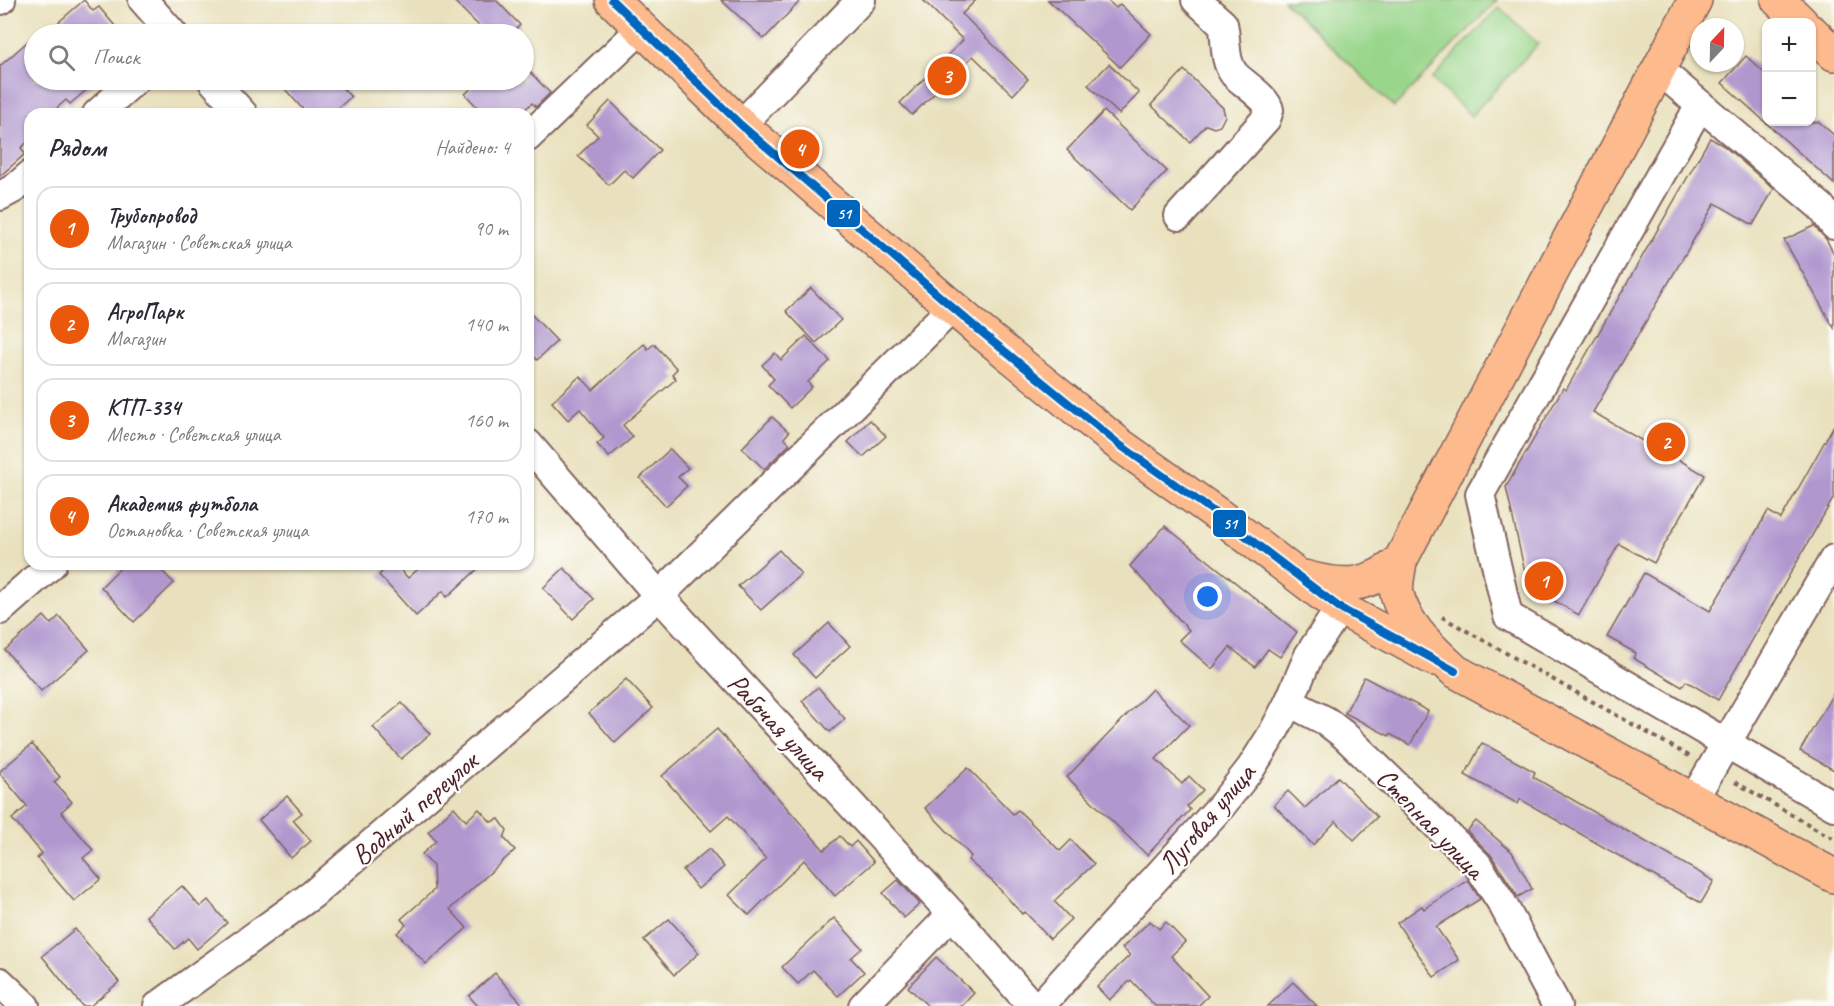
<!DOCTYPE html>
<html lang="ru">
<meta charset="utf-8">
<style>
:root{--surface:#fff;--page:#f2f2f3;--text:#2b2b33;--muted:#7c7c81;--line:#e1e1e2;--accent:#ea580c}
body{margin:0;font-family:Caveat,sans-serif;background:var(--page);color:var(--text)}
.controls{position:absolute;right:18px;top:18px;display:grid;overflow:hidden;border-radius:12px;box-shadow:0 2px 4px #0004}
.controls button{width:54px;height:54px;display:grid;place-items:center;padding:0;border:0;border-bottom:2px solid var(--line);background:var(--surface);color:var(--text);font:30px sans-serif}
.compass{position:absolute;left:1690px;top:18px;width:54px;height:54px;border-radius:50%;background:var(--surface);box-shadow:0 2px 4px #0004;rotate:22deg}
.you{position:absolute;left:1208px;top:597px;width:21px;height:21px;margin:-15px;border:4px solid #fff;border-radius:50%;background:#1a73e8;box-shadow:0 0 0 9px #1a73e833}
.badge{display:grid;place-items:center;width:39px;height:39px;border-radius:50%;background:var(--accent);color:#fff;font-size:20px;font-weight:700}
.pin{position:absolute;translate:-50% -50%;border:3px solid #fff;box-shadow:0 2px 6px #0006}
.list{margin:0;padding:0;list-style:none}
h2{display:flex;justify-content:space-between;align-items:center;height:78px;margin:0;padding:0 24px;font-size:26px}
h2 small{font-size:20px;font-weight:400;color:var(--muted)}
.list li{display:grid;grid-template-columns:39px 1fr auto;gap:18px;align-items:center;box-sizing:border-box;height:84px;margin:0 12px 12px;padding:0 12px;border:2px solid var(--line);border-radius:18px}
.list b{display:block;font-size:22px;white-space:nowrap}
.list p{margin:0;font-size:20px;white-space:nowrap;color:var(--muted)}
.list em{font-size:20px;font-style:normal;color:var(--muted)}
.icon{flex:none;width:33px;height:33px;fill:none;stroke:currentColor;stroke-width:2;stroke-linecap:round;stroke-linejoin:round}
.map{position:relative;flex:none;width:1834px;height:1006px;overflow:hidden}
.search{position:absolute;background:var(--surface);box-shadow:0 2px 4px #0004;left:24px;top:24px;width:510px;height:66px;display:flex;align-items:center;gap:15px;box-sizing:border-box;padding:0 21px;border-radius:33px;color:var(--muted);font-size:22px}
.panel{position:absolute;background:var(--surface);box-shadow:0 2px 4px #0004;left:24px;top:108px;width:510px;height:462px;border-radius:18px}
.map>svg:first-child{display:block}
</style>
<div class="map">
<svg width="1834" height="1006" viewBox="0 0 1834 1006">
<rect width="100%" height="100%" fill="#fdfcf7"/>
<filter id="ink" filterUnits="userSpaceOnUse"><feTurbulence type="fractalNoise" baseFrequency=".0167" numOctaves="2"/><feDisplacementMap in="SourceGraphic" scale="12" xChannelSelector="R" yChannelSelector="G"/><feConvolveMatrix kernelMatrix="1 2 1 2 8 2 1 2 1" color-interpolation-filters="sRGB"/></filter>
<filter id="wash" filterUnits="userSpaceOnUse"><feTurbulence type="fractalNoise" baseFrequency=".008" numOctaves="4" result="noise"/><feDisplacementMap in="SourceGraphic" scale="24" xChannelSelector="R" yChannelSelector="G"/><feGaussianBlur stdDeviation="1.35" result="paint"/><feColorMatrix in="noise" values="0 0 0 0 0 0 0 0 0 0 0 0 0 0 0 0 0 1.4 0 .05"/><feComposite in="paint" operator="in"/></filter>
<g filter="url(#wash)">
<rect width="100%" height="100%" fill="#e9e1bd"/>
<g fill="#99d68b" stroke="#727a5b" stroke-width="1.5">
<polygon points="1283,0 1497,0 1394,107"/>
<polygon points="1499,7 1538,44 1471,116 1432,79"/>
</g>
<g id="blocks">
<g fill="#b098cf">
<polygon points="84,0 93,11 99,7 115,26 105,34 45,34"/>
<polygon points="453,0 496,0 520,25 510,34 487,34"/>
<polygon points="721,0 801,0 764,39"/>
<polygon points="923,0 976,0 962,14 1028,79 1013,95 973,56 912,115 900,103 963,40"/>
<polygon points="1048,0 1107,0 1116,8 1120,4 1151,34 1120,67"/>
<polygon points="34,36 34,80 98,80 70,104 66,100 50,114 30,114 30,140 21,148 25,154 0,176 0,66"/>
<polygon points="1746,56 1767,75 1767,122 1819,122 1834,135 1834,184 1722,83"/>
<polygon points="1109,64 1139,93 1119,114 1088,85"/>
<polygon points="524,66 550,93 536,107 532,103 520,114 484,114 465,94 481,80 524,80"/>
<polygon points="1184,70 1223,108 1225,116 1220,126 1214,128 1206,125 1190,142 1151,105"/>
<polygon points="277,80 335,80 351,97 331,114 307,114"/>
<polygon points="610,101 660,150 633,178 624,170 609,185 578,156 598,136 587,125"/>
<polygon points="1104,111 1167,171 1130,210 1067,150"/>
<polygon points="1710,138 1724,146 1774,189 1753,225 1715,203 1593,412 1656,449 1657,447 1705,475 1654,563 1619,544 1579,615 1528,586 1506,487 1563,388 1566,390"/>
<polygon points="1814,226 1826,239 1834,254 1834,328 1784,240"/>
<polygon points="811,288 841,320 816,343 786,311"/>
<polygon points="528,311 557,341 537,360 528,351"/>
<polygon points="806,336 830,361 808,382 812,387 790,408 768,385 774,379 762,365 775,353 781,360"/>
<polygon points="644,344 648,349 654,344 677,369 672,374 676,379 623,425 633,437 609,457 597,444 604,438 580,409 568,420 552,402 580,376 593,390"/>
<polygon points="772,417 789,432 784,438 790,444 764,469 742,448"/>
<polygon points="870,420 886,436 863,457 848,442"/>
<polygon points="1834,425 1834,497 1718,700 1686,681 1682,687 1633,658 1636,653 1607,637 1644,573 1710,611 1768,511 1781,519"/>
<polygon points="670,449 688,468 678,477 687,486 666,506 640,478"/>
<polygon points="1165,526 1297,632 1280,657 1268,649 1255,667 1230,647 1212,669 1179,640 1189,630 1130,566"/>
<polygon points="779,550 801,574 761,610 738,586"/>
<polygon points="124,564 155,564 174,583 134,622 101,587"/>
<polygon points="390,564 395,564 408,578 424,564 483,564 447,597 443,591 416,616 379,575"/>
<polygon points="564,568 594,599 573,619 543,588"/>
<polygon points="44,616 51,624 59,616 89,650 41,691 5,650"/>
<polygon points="829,623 850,646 815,678 794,655"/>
<polygon points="1364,677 1428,711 1410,745 1390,734 1389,736 1345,713"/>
<polygon points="626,679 653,708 615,743 589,713"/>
<polygon points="818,687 845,719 830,732 802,701"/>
<polygon points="1152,689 1189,725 1156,759 1182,784 1189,776 1203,790 1187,806 1190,810 1147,855 1067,777"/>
<polygon points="1834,692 1834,770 1800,751"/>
<polygon points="402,703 430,734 401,759 373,727"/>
<polygon points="717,729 824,850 840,836 850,847 856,841 874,862 835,896 804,860 749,915 729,895 766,859 728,816 711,831 662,776"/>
<polygon points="1482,743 1535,772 1533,777 1714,881 1701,903 1520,799 1518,804 1465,775"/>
<polygon points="32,744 60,777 54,782 72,802 61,812 93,850 83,858 101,879 74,901 37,858 42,853 12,819 27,806 0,774 0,771"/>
<polygon points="968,768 1013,814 1018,810 1060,851 1071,840 1094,864 1054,901 1071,919 1050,939 1025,912 1022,914 994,883 968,860 971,856 925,808"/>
<polygon points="1338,777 1377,817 1354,840 1336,821 1313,845 1274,805 1288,791 1305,808"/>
<polygon points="287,796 302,813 293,820 311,841 291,858 259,820"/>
<polygon points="454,807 466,821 479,809 491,822 499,819 507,830 504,838 515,850 450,909 467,928 426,964 397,933 406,925 401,919 434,890 433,866 422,854 436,841 428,832"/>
<polygon points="1476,821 1512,852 1532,889 1518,897 1491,855 1467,831"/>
<polygon points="709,849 724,867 698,889 683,870"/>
<polygon points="898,880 920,904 904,918 883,893"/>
<polygon points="1468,880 1480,899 1436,927 1459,960 1434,977 1397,923 1422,906 1424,909"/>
<polygon points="182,886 200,907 208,900 227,923 197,949 188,938 175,949 146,916"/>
<polygon points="834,918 862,948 851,958 864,972 838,996 813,970 798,984 782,967"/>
<polygon points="669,919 699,953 674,975 644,940"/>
<polygon points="1150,921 1159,929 1166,922 1185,942 1171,956 1208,996 1198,1006 1155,1006 1131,980 1109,1000 1097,987 1130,955 1122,948"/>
<polygon points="75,929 119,982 90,1006 82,1006 42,956"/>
<polygon points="936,957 974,993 962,1006 928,1006 908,987"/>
<polygon points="495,973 524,1006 478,1006 469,996"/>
<polygon points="1293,982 1317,1006 1268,1006"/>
</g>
</g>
</g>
<g filter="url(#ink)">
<use href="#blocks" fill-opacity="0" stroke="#82635e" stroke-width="1.5"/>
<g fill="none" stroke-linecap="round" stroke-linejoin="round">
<g stroke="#82635e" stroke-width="32">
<g id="minor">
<polyline points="0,0 1,0"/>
<polyline points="143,0 173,34"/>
<polyline points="1658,69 1821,207 1834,225"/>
<polyline points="212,80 243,114"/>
<polyline points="1700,105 1480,494 1508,616 1834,806"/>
<polyline points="97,114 135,80"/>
<polyline points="741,125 861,0"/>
<polyline points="528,137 642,28"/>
<polyline points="0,196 15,188 30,175"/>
<path d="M1179 216 1266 119C1266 119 1269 110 1269 110 1268 99 1243 83 1235 75 1223 61 1227 40 1223 24L1196 0"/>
<polyline points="528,444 659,596 952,914 1032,1006"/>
<polyline points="0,610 52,564"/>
<polyline points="1289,702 1326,721 1344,735 1477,864 1502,903 1557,1006"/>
<polyline points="1693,800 1834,559"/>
<polyline points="0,982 25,1006"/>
<polyline points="158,1006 313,894 659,596 953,307"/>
<polyline points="863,1006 952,914"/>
<polyline points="1040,1006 1222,805 1251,768 1273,733 1289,702 1309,655 1340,608"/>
</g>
</g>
<g stroke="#82635e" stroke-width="36">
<g id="major">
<polyline points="612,0 741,125 980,331 1120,445 1221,517 1340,608 1434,659"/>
<path d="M1695 0 1400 561C1399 571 1395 585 1397 594 1404 625 1433 650 1455 671L1834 876"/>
<polyline points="1778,0 1801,22"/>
<polyline points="1812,32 1834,54"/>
<path d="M1304 577C1343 588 1368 588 1400 561"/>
</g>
</g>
<g stroke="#82635e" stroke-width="4" stroke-dasharray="4.5 4.5" stroke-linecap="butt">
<polyline points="1442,617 1689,756"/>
<polyline points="1735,782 1834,839"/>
</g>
<use href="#minor" stroke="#fff" stroke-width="28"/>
<use href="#major" stroke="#fcba8d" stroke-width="33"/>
<g stroke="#fdfcf7" stroke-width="12">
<polyline id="bus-1" points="612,0 741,125 980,331 1120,445 1221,517 1340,608 1455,671"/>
</g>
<use href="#bus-1" stroke="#0065bd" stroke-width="8"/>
</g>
</g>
<g text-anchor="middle" stroke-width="4.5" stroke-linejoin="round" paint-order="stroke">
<g font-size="28" fill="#4a1f2b" stroke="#fdfcf7">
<text transform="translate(779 726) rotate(47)" y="10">Рабочая улица</text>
<text transform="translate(414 808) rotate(-41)" y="10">Водный переулок</text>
<text transform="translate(1206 818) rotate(-50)" y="10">Луговая улица</text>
<text transform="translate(1431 823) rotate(46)" y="10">Степная улица</text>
</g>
</g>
<g stroke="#fdfcf7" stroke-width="2">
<rect x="826" y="199" width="35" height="29" rx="6" fill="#0065bd"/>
<rect x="1212" y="509" width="35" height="29" rx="6" fill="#0065bd"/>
</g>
<g font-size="16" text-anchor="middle" font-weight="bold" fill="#fff">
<text x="844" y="219">51</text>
<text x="1230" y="529">51</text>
</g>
</svg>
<div class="controls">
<button>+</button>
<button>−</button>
</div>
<svg class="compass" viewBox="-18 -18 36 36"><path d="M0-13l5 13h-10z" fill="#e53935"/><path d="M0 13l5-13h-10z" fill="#7c7c81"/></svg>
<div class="you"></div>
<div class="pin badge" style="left:1544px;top:581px">1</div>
<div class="pin badge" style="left:1666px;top:442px">2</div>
<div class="pin badge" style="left:947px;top:76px">3</div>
<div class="pin badge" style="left:800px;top:149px">4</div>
<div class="search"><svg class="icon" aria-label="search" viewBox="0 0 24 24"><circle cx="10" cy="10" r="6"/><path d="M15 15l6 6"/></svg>Поиск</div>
<section class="panel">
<h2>Рядом<small>Найдено: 4</small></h2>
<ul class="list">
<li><span class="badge">1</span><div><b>Трубопровод</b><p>Магазин · Советская улица</p></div><em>90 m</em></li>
<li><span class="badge">2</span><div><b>АгроПарк</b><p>Магазин</p></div><em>140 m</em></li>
<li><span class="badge">3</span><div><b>КТП-334</b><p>Место · Советская улица</p></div><em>160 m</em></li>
<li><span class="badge">4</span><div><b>Академия футбола</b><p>Остановка · Советская улица</p></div><em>170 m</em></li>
</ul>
</section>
</div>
